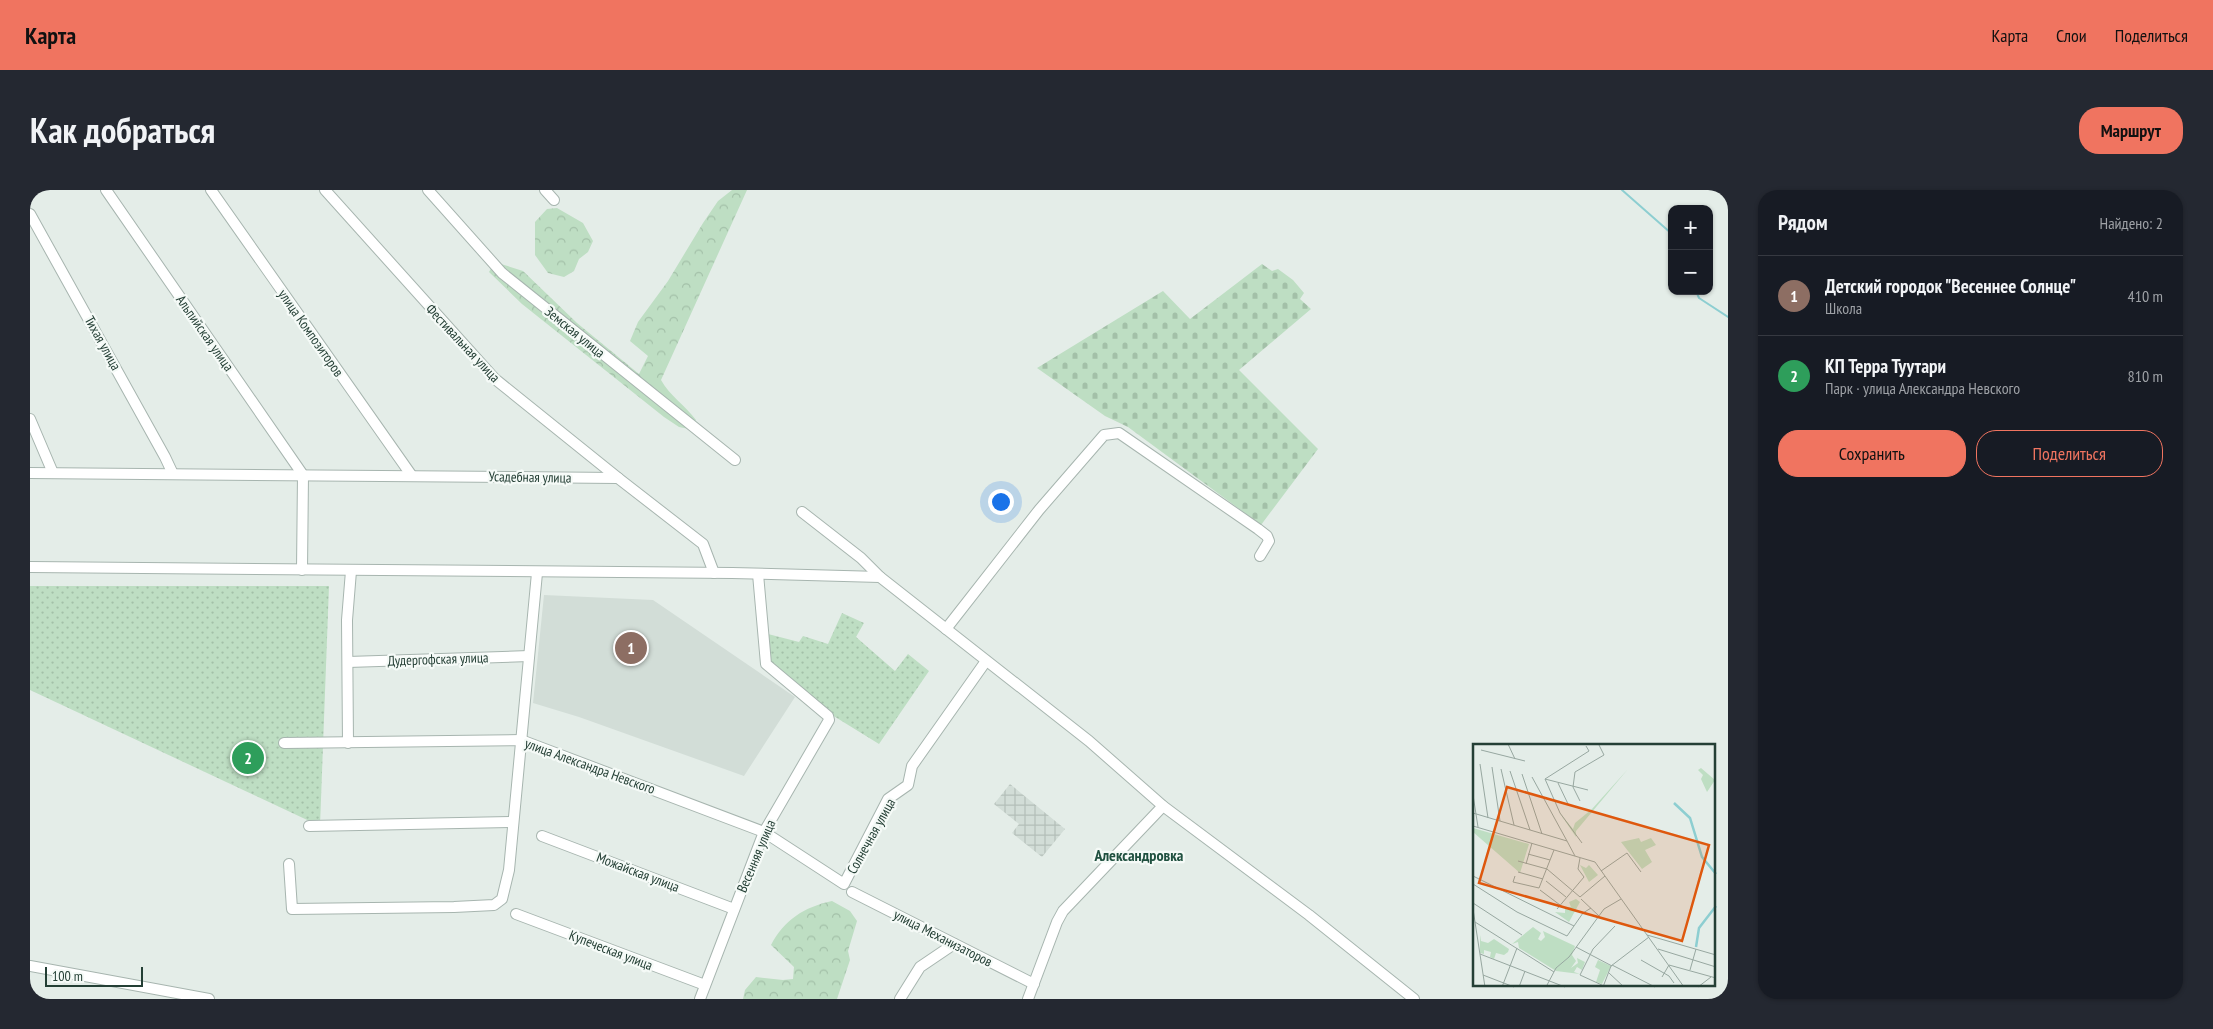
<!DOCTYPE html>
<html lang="ru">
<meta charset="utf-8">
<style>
:root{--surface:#171b24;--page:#242831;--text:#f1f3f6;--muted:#9ea1a6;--line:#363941;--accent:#f07460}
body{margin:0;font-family:"PT Sans Narrow",sans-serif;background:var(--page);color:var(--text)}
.controls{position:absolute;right:15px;top:15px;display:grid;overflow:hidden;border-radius:10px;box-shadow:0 1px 4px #0004}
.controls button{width:45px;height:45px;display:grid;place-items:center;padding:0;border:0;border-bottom:1px solid var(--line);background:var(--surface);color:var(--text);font:25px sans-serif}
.scale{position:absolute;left:15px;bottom:12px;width:98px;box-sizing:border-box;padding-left:5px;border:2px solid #243f35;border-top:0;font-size:14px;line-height:18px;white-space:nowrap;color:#243f35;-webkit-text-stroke:4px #f5faf7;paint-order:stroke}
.you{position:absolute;left:970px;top:311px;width:18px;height:18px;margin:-12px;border:4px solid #fff;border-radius:50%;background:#1a73e8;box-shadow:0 0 0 8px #1a73e833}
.badge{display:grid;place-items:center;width:32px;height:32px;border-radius:50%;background:var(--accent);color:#fff;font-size:16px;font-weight:700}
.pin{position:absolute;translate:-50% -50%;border:2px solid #fff;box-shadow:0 1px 5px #0006}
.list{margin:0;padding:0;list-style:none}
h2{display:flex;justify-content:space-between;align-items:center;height:65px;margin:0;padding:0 20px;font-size:21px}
h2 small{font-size:16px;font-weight:400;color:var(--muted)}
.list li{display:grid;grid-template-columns:32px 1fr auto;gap:15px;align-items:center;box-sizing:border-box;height:80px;padding:0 20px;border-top:1px solid var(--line)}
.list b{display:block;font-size:19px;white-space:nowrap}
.list p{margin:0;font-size:16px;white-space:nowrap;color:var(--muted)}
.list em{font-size:16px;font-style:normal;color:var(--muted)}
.actions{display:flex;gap:10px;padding:15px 20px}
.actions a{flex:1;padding:11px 0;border:1px solid var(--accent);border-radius:20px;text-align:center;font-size:18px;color:var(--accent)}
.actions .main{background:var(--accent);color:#111}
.map{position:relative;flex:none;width:1698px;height:809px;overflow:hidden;border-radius:20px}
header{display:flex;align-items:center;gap:30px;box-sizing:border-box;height:70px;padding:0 25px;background:var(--accent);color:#111}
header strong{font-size:24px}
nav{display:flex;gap:28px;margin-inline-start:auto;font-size:18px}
.intro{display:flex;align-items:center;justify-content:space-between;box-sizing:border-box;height:120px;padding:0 30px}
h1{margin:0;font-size:35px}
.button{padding:12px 22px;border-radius:20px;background:var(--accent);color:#111;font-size:18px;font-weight:700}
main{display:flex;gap:30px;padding:0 30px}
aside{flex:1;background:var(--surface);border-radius:20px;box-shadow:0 1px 4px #0004}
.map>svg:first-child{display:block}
</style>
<header>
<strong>Карта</strong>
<nav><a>Карта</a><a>Слои</a><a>Поделиться</a></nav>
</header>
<div class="intro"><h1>Как добраться</h1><a class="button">Маршрут</a></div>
<main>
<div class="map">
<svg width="1698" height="809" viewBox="0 0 1698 809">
<defs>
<pattern id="industrial-grid" width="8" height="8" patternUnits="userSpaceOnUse" patternTransform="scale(1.25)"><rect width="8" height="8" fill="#d2ddd7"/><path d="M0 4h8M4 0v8" fill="none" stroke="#b4bfb9"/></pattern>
<pattern id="forest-crowns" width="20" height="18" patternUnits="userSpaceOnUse" patternTransform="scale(1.25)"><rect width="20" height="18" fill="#bedec3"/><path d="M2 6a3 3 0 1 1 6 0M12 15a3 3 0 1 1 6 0" fill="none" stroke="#a3c0a8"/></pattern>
<pattern id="cemetery-stones" width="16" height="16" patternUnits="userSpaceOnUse" patternTransform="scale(1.25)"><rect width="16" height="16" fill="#bedec3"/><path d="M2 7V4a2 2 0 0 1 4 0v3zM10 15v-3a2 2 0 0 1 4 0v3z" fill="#a3c0a8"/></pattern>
<pattern id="garden-dots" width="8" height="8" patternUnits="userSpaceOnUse" patternTransform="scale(1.25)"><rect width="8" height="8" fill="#bedec3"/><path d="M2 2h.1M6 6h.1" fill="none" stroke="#a3c0a8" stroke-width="1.8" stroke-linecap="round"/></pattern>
</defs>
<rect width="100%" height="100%" fill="#e4ede8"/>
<polygon fill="#d2ddd7" points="514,405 623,410 765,507 714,586 549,527 503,513"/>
<polygon fill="url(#industrial-grid)" points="980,594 1035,639 1012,667 982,643 989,634 964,614"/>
<g fill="url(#forest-crowns)">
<path d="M702 0H717L631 190C640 206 655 215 666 230L659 239 649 237 634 227 492 114 459 82 463 75 471 74 493 81 547 133 609 184 618 166 600 151 608 132 638 91 673 33 688 11Z"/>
<polygon points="527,18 553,33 563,51 558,62 549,69 544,81 534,87 518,83 505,65 505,32 517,19"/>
<path d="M802 711 820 721 827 731 818 761 820 770 807 809H713L715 800 726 787 753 790 763 789 764 777 741 755C754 730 774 717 802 711Z"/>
</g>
<polygon fill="url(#cemetery-stones)" points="1232,74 1242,81 1248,79 1263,90 1274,103 1270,109 1281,119 1209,180 1288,259 1231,335 1098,237 1075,226 1007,178 1133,101 1160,129"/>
<g fill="url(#garden-dots)">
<polygon points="0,396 299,396 290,636 0,500"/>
<polygon points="812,423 834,433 826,447 865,481 878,464 899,481 849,554 802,525 741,475 738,444 769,452 773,446 798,454"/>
</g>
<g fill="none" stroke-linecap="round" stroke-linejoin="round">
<g stroke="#8dced1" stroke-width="2">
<polyline points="1592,0 1642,44"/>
<polyline points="1666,101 1669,108 1698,127"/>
</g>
<g stroke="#a7b5af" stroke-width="12">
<g id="minor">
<polyline points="76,0 273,285"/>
<polyline points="181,0 382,286"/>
<polyline points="295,0 465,189 588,288"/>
<polyline points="398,0 472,83 705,270"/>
<polyline points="515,0 524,10"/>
<polyline points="0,24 135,267 143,284"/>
<polyline points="0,229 23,283"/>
<polyline points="0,283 588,288 673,354 684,383"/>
<polyline points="772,322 831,368 850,387"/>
<polyline points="0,377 702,383 850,387 1059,551 1133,616 1279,725 1384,809"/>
<polyline points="272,380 273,285"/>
<polyline points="916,439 1009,320 1074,245 1089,243 1228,339 1237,346 1239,351 1230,366"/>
<polyline points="318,472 499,466"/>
<polyline points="254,553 491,550 734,642 814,694 858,609 878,595 882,576 956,471"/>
<polyline points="318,553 317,430 321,381"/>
<polyline points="279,636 483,632"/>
<polyline points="512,646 704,719"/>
<polyline points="259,674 262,719 424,717 464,715 472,709 479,680 507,383"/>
<polyline points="822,702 1004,794"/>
<polyline points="486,724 675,795"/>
<polyline points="0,776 179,809"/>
<polyline points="670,809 734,642 799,530 798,526 736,474 728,384"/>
<polyline points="870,809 890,777 924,754"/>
<polyline points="998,809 1027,732 1033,721 1133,616"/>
</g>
</g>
<use href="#minor" stroke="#fff" stroke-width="10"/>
</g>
<g text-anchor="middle" stroke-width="4.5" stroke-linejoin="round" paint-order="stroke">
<g font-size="14" fill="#243f35" stroke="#f5faf7">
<text transform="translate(545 142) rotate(39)" y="5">Земская улица</text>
<text transform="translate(175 143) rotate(55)" y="5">Альпийская улица</text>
<text transform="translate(281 143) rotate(55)" y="5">улица Композиторов</text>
<text transform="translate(73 153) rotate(61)" y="5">Тихая улица</text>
<text transform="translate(433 153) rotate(47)" y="5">Фестивальная улица</text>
<text transform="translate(500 287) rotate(1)" y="5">Усадебная улица</text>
<text transform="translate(408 469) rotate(-2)" y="5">Дудергофская улица</text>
<text transform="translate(560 576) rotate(20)" y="5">улица Александра Невского</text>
<text transform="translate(841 646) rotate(-61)" y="5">Солнечная улица</text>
<text transform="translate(726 666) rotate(-67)" y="5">Весенняя улица</text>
<text transform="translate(608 682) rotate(21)" y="5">Можайская улица</text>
<text transform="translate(913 748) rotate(27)" y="5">улица Механизаторов</text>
<text transform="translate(581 760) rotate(21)" y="5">Купеческая улица</text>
</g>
<g font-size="16" font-weight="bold" fill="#205140" stroke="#f5faf7">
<text x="1109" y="671">Александровка</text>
</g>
</g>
<g transform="translate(1443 554)">
<rect width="242" height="242" fill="#e4ede8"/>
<path d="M228 24 242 36 234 48 228 35 230 31 225 26ZM155 25 103 87V93L86 68 100 85 102 79 119 65ZM103 155 107 158 96 178 82 168 92 169V163H98L96 158ZM60 183 68 189 65 195 68 197 72 193 70 187 102 202 99 211 103 217 98 224 105 219 104 214 112 218 109 226 104 223 101 228 107 230 83 227 46 204 45 198 39 200ZM7 191 8 197 15 199 21 195 36 205 35 208 31 211 23 209 21 215 17 213 18 208 11 206V210L7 209ZM125 216 138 222 129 240 123 238 127 226 122 223Z" fill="#bedec3"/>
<path d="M166 94 168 98 178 94 183 101 172 106 179 118 169 125 148 98Z" fill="#bedec3"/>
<path d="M0 84 56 100 47 129 0 88ZM107 121 113 124 116 121 125 131 116 138Z" fill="#bedec3"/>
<path fill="none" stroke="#8dced1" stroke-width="2.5" d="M201 59 217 74 229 113 243 130M223 203 226 184 243 162"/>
<path fill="none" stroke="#97a7a0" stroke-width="1" d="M35 0 42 15M8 6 52 17M7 20 15 74M19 23 27 77M28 25 41 81M37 27 57 86M49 30 69 90M59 33 94 97M72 35 87 69 109 99M72 35 116 7 113 2M72 35 115 46M85 39 96 62M0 51 5 83M107 57 100 43 102 28 131 11 126 1M0 69 94 97 102 112M0 82 122 118 211 243M55 110 77 116M45 117 74 125 107 153 132 132M53 120 59 99M128 127 154 109 168 128M45 128 70 135M0 132 101 182M42 132 40 138 66 144 81 106M73 137 93 153M0 140 44 168 94 192 110 169 118 164M67 146 87 161M108 155 126 172M0 159 49 191M0 165 12 243M84 165 111 133 105 125 107 114M2 178 81 228M174 191 243 211M103 203 139 222M185 205 243 223M7 210 92 243M168 216 196 232 201 239M139 221 182 243M217 226 223 205M136 229 151 243M10 231 41 243M189 233 196 221 243 234M131 242 107 231 120 205 142 182M29 243 44 204M46 243 52 227M73 243 83 224 96 213 131 165 148 155M130 243 138 222 176 193M225 243 238 233"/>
<path fill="#de580e" fill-opacity="0.15" stroke="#de580e" stroke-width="2.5" d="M34 43 236 101 209 197 6 139Z"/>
<rect width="242" height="242" fill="none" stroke="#243f35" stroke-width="2.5"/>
</g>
</svg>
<div class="controls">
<button>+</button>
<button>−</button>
</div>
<div class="scale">100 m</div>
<div class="you"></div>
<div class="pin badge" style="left:601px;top:458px;background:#8d6e63">1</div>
<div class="pin badge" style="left:218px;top:568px;background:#2e9e5b">2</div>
</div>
<aside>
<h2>Рядом<small>Найдено: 2</small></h2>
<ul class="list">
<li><span class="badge" style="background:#8d6e63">1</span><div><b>Детский городок &quot;Весеннее Солнце&quot;</b><p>Школа</p></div><em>410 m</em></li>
<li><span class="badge" style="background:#2e9e5b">2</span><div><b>КП Терра Туутари</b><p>Парк · улица Александра Невского</p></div><em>810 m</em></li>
</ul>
<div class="actions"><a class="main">Сохранить</a><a>Поделиться</a></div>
</aside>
</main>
